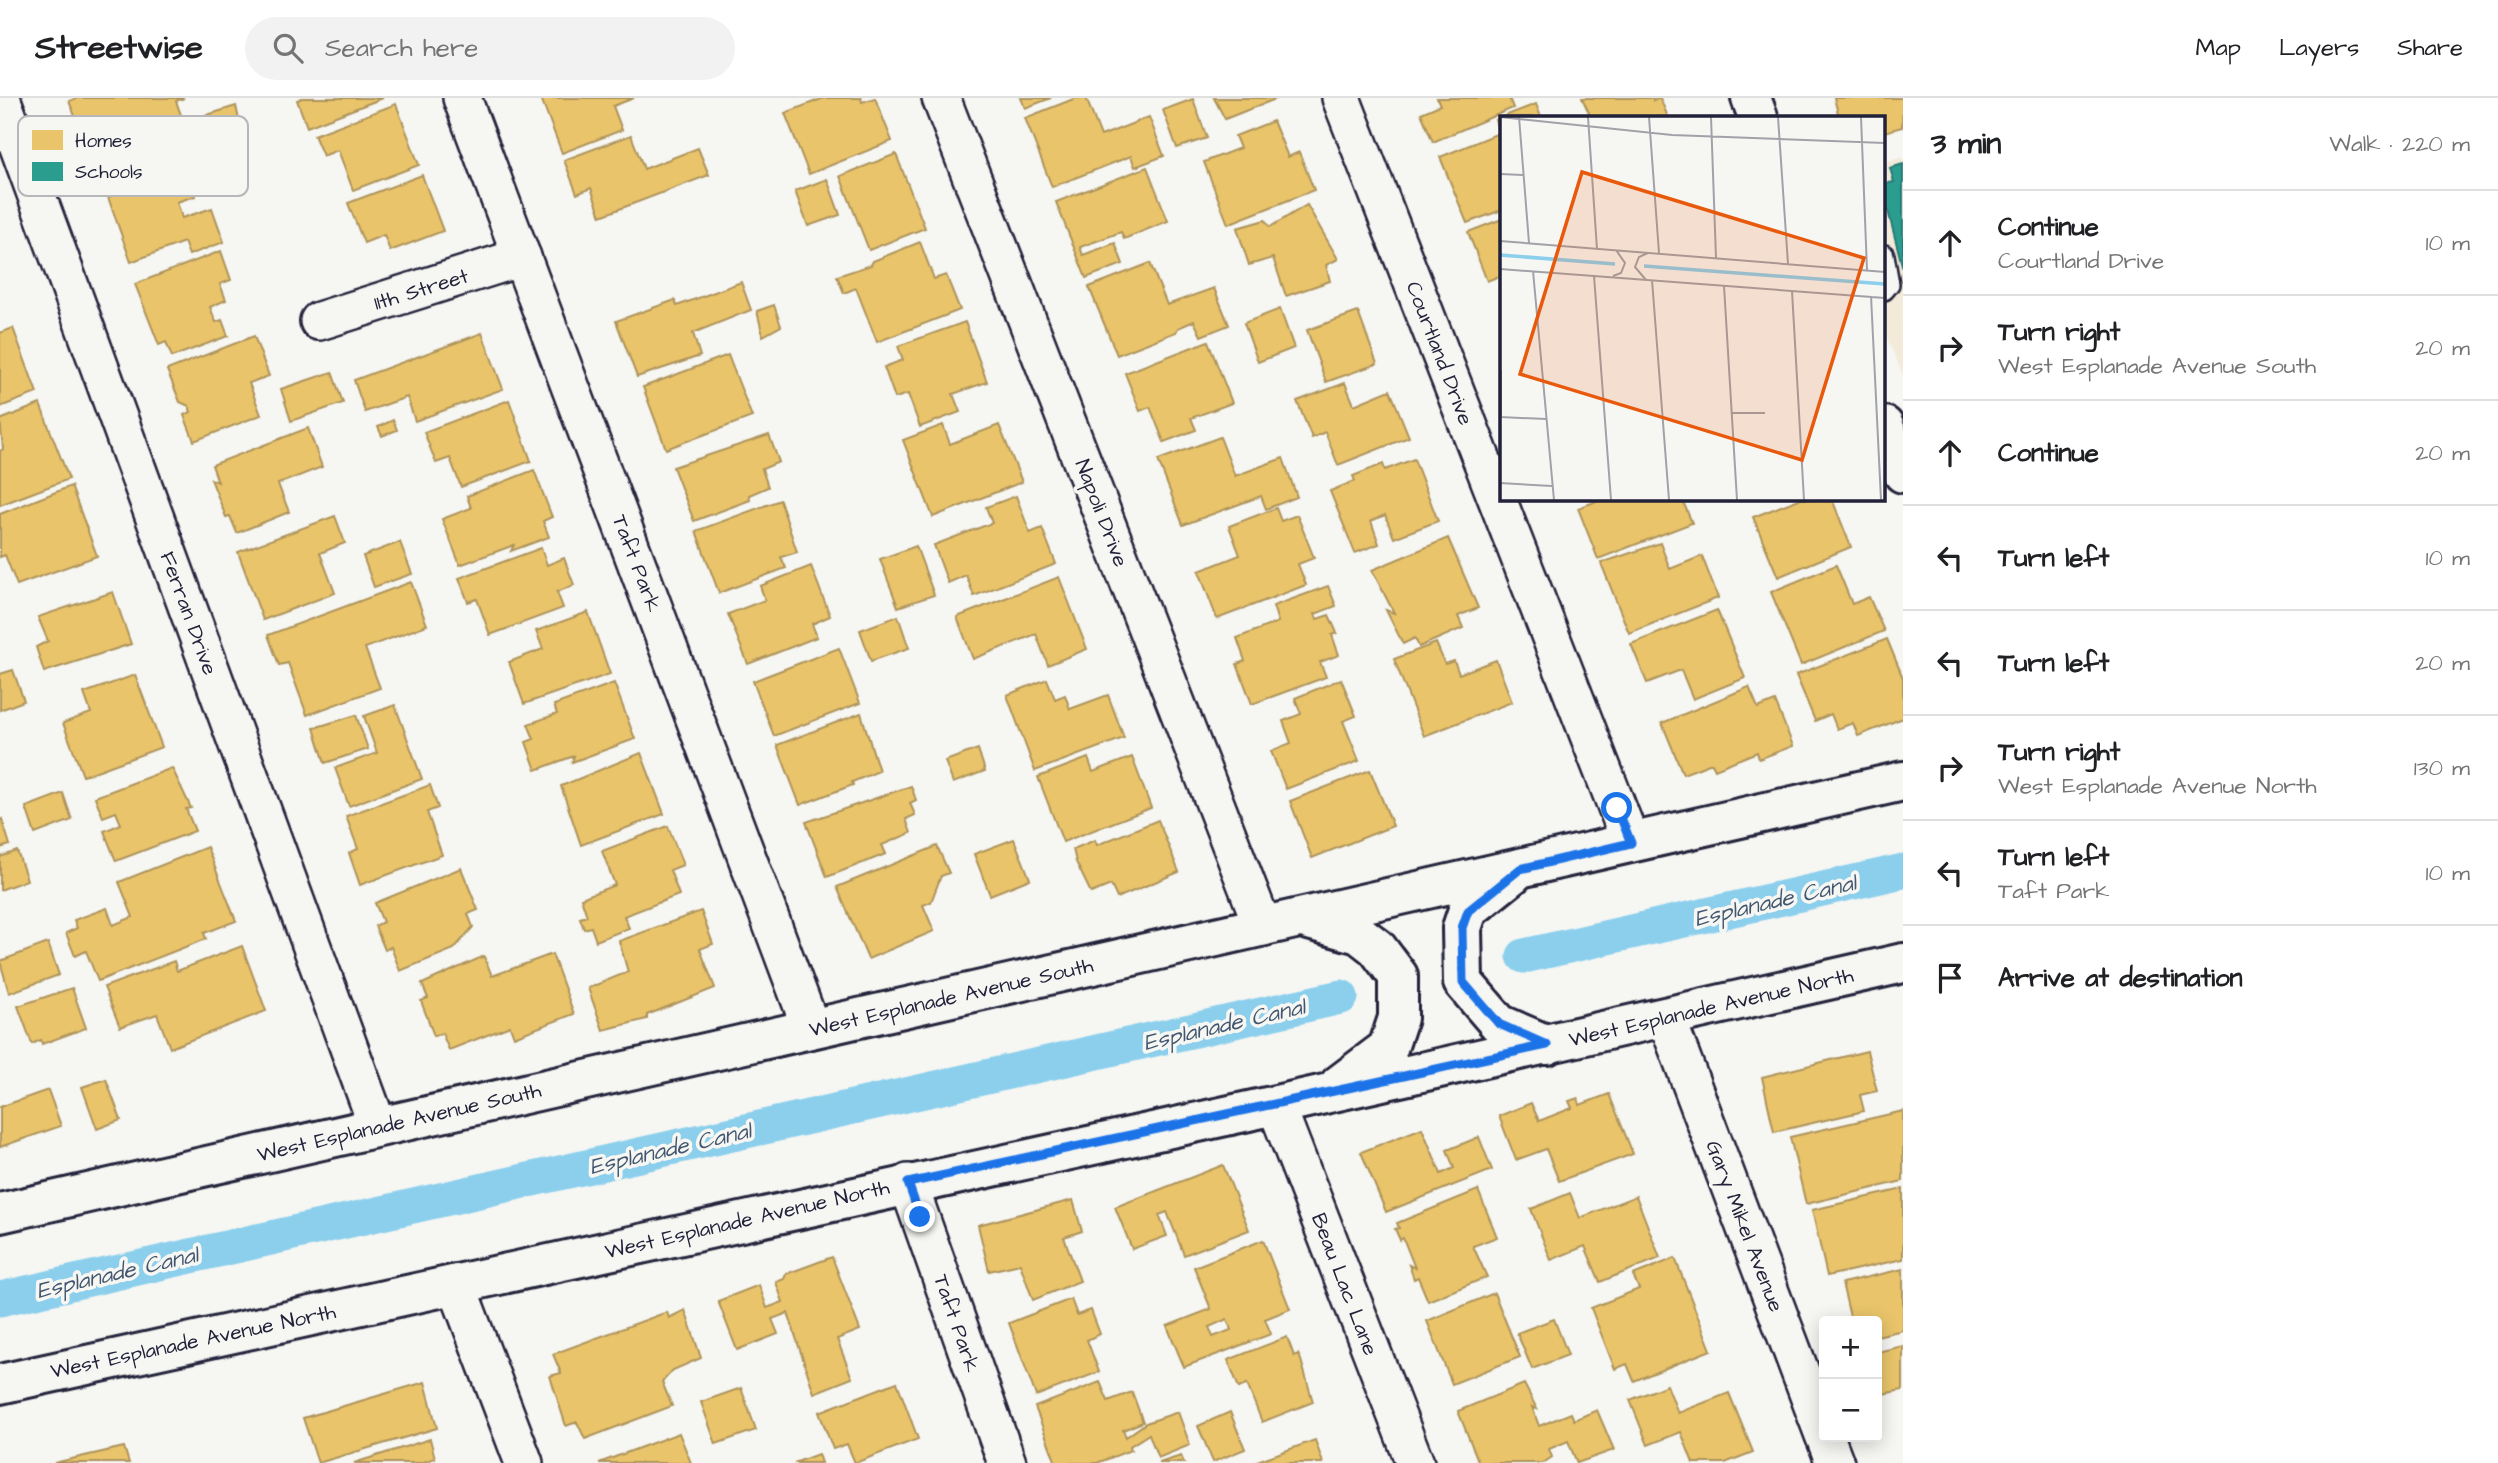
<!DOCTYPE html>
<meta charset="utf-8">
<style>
:root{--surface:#fff;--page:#f2f2f2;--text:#202124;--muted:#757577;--line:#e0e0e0}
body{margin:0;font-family:"Architects Daughter",sans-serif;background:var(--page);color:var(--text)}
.controls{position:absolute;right:21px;bottom:21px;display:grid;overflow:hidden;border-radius:7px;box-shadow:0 4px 18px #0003}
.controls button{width:63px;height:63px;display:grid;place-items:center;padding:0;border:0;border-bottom:2px solid var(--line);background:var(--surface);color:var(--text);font:35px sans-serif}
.stop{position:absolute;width:21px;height:21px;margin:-16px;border:5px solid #1a73e8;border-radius:50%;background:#fff}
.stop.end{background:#1a73e8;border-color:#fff;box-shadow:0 2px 7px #0008}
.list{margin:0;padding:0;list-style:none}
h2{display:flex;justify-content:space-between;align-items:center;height:91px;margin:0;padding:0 28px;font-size:30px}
h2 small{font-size:23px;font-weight:400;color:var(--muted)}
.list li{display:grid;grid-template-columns:46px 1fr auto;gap:21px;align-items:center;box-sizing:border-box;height:105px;padding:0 28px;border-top:2px solid var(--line)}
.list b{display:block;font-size:26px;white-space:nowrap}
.list p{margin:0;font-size:23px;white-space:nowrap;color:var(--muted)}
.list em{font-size:23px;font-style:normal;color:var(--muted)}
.icon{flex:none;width:38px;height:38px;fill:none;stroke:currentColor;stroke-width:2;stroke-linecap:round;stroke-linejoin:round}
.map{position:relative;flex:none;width:1903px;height:1365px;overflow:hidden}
header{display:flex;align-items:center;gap:42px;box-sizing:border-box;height:98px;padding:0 35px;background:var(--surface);border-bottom:2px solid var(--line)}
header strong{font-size:33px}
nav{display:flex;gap:38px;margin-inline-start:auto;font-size:24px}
.search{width:490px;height:63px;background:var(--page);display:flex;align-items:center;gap:18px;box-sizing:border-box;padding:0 24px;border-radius:38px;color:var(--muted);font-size:26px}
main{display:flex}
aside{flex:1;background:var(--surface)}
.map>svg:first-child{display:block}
</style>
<header>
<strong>Streetwise</strong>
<div class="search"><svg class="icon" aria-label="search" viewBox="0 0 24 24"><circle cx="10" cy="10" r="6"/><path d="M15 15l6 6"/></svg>Search here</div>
<nav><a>Map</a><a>Layers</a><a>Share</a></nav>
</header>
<main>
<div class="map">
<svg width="1903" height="1365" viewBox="0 0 1903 1365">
<rect width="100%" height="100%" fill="#f6f6f2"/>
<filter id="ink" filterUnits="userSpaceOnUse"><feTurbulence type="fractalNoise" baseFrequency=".0143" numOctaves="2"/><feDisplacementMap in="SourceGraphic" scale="14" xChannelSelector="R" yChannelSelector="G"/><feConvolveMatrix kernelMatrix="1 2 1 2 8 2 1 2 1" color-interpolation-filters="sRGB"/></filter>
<g filter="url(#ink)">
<polygon fill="#f3ead9" points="1903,59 1903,277 1884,233 1884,64"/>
<g fill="#e9c46a" stroke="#ad935c" stroke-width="2" fill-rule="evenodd">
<polygon points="77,0 184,0 176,3 191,45 152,63 155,58 103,77 86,31 81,33 69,3"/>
<polygon points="302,0 383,0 307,29 297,2"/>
<polygon points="541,0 634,0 613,8 622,32 562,55"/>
<polygon points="824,0 861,0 862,4 875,0 892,43 809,76 785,15"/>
<polygon points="1021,0 1051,0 1025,10"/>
<polygon points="1076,0 1086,0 1101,38 1149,19 1164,58 1135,69 1131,58 1052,89 1025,20"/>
<polygon points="1214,0 1278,0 1225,21"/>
<polygon points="1437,0 1509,0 1513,10 1433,44 1421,15 1440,7"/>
<polygon points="1582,0 1652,0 1653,3 1660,0 1668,19 1591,19"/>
<polygon points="1834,0 1903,0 1902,29 1884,34 1884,19 1839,19"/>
<polygon points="1193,1 1207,40 1177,50 1163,12"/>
<polygon points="396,6 419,67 353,92 338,52 323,58 314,37"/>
<polygon points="1536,6 1541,19 1502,19"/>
<polygon points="236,8 243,40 213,50 204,18"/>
<polygon points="1502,19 1502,112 1467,125 1440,59 1499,35 1495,22"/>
<polygon points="1273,23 1288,59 1299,54 1314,92 1228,126 1204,64 1240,50 1235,38"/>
<polygon points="631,37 644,71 698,50 709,77 601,118 591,90 577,96 564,62"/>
<polygon points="896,56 925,130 869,152 840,78"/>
<polygon points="1147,69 1168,123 1124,141 1121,134 1080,149 1083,157 1115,145 1123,166 1086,180 1056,104"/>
<polygon points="187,70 195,98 177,104 182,120 212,110 224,144 189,157 184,144 131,164 108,99"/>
<polygon points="422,77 443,133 390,153 384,137 364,145 348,105"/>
<polygon points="827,81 840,117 808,128 795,93"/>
<polygon points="1307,107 1338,161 1326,167 1330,183 1286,198 1273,160 1249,167 1237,130 1265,122 1270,129"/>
<polygon points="1502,121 1502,177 1487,183 1468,134"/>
<polygon points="920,144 934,181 946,177 960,212 877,244 856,190 844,195 837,178 871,167 873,163"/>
<polygon points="221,153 231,182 220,186 226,202 210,209 216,224 222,222 228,238 172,259 166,244 159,247 135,186"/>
<polygon points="1150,165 1167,207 1214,190 1229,227 1201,238 1194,223 1178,230 1176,234 1117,257 1089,189"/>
<polygon points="741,184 751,212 693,235 700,258 637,279 616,223 675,202 677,208"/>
<polygon points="774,207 781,228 763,238 757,213"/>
<polygon points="1280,211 1294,250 1258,264 1244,225"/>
<polygon points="1358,214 1377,266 1326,284 1307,232"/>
<polygon points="965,224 987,284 953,296 960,314 920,329 908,296 895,300 884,269 903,262 898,248"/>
<polygon points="13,230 37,295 0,309 0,235"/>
<polygon points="482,235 503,291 415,323 407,299 365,314 354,282"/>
<polygon points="254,238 269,278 249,285 261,317 194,343 184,317 191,314 189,308 180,304 167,272"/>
<polygon points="1208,243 1232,305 1191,320 1196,332 1164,344 1150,309 1140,313 1125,275"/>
<polygon points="728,257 752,319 666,351 643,289"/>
<polygon points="332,274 343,305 291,323 281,291"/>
<polygon points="1345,285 1354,307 1390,292 1409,339 1338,367 1325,334 1312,340 1297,303"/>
<polygon points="509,302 531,363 461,389 450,360 436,365 424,334"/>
<polygon points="40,306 69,381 0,407 0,353 3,351 0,322"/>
<polygon points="393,322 397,332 382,338 378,329"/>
<polygon points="943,327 950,346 999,327 1022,384 933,419 903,342"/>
<polygon points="308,330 322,369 278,386 289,414 237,435 230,418 226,419 211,381 218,384 212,367"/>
<polygon points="769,337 779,364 762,371 768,389 749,397 750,402 694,423 673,369"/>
<polygon points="1220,339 1235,378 1283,360 1297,399 1266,411 1261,398 1183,427 1158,362"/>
<polygon points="1414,361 1438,423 1394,440 1385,417 1371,423 1379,446 1355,455 1330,393 1355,383 1353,378 1383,366 1385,372"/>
<polygon points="534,372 552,419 543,423 549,439 511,453 514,447 460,467 442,421 471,410 467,398"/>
<polygon points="71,388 97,458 17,487 5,457 0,459 0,416"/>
<polygon points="1016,398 1030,435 1042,430 1056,466 974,498 966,477 948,485 934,447 992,425 986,409"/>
<polygon points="1602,401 1682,401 1692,425 1598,461 1578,410"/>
<polygon points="1799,401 1832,401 1851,449 1778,479 1753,419"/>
<polygon points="780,402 797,454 781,459 786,470 719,495 696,433"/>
<polygon points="1276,410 1281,423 1297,417 1314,460 1298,466 1306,487 1217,521 1199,473 1240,457 1229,428"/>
<polygon points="335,418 345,445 320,455 335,495 263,522 238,454"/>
<polygon points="1448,440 1478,510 1458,518 1463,530 1419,549 1415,540 1403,546 1386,512 1394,515 1372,472"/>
<polygon points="400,444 412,476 374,489 363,458"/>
<polygon points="1660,445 1670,471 1702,458 1718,500 1629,535 1601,465"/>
<polygon points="916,448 934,497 898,509 880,461"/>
<polygon points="541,450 547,467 564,460 574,487 557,494 563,510 490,537 477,501 468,504 459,480"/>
<polygon points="1836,467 1852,506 1869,499 1884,533 1801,567 1771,494"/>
<polygon points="811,468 830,518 812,526 817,539 748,566 728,516 765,502 760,488"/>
<polygon points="1059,479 1087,551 1048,567 1036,536 973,561 957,519"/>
<polygon points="411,484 427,527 365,550 380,590 307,617 288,565 279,567 268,537"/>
<polygon points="1328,488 1336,508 1315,516 1317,521 1329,517 1337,535 1332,537 1339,557 1320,564 1326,579 1252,606 1237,566 1245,563 1237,540 1278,524 1273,508"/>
<polygon points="113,494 131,546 44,574 36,549 48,543 38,519"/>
<polygon points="1717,512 1745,580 1693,601 1681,572 1647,585 1631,546"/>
<polygon points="588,514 610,576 524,606 509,564 543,551 536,533"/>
<polygon points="898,518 909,550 871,563 860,532"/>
<polygon points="1887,541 1903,580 1903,620 1858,638 1853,625 1837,631 1831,616 1815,623 1796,577"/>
<polygon points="1436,545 1445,566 1454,563 1459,576 1496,562 1512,604 1424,638 1394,561"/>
<polygon points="839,550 860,605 774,638 753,583"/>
<polygon points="13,572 24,603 0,612 0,576"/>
<polygon points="135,577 162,649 83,678 63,625 91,615 84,595"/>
<polygon points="1047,581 1055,601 1065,597 1070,611 1108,597 1124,640 1035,673 1007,597"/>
<polygon points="1341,581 1356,618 1343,623 1359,663 1286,691 1271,653 1291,645 1283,623 1301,616 1295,600"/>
<polygon points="614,585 635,641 572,664 574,658 536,672 526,644 534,641 528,626 557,616 554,607"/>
<polygon points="1749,589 1758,610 1775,603 1793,648 1759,661 1757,654 1715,671 1712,665 1683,676 1662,625"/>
<polygon points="395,607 422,681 349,708 335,670 377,655 364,618"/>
<polygon points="861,615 879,673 852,684 853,687 800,707 777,647"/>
<polygon points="356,617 368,651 325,665 314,630"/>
<polygon points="978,651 985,673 953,685 945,663"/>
<polygon points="641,655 664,716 581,747 561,688"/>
<polygon points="1132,659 1151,710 1063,744 1038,679 1088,660 1093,674"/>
<polygon points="172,670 191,710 186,711 195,733 116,763 104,733 121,726 116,714 103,719 95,699"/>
<polygon points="1370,672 1393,728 1312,760 1290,703"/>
<polygon points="430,687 438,710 427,714 442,757 360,787 349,755 358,751 346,718"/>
<polygon points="911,688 916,702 910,705 915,717 906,721 911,735 882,747 886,756 827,779 806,724"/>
<polygon points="63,695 72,722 35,736 26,709"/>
<polygon points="2,721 10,747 0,750 0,722"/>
<polygon points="1158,722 1179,774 1117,800 1111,787 1091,795 1076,764 1073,751 1095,742 1097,747"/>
<polygon points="668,728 683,767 670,772 679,797 624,818 629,830 596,843 591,829 584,831 580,820 587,818 581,800 615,787 602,753"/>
<polygon points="1014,741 1030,781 990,797 974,756"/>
<polygon points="937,748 949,775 941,778 931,804 923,807 934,833 868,861 837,789"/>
<polygon points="207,749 236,823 204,835 206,841 98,883 86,853 75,858 66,835 77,830 74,822 107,810 113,827 133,819 119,784"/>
<polygon points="17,753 27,782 0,792 0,759"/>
<polygon points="461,770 478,812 468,816 473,829 454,851 400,873 391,849 385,852 375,828 383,824 375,805"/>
<polygon points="701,813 713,846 700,851 715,890 647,917 647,921 603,932 588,890 628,874 619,843"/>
<polygon points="48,845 59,877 9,895 0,863"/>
<polygon points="242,848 266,913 170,950 157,916 120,929 104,889 174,863 177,873"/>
<polygon points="552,856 574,916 514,939 510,928 449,952 442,935 434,938 421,903 428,900 422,886 484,858 492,878"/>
<polygon points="72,890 86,930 42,946 41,942 32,946 18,908"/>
<polygon points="1867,953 1877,993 1860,997 1864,1013 1774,1034 1762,979"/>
<polygon points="106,981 121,1022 97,1031 82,989"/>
<polygon points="48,992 61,1028 0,1049 0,1009"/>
<polygon points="1609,996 1633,1056 1559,1083 1546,1051 1516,1062 1499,1018 1531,1005 1539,1023 1572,1010 1569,1003 1578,1000 1580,1007"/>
<polygon points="1903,1013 1903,1083 1806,1106 1790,1039"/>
<polygon points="1422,1030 1441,1076 1454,1070 1447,1052 1479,1039 1492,1072 1386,1114 1361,1054"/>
<polygon points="1223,1067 1249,1132 1184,1157 1167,1114 1159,1117 1167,1138 1132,1151 1115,1109"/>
<polygon points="1903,1091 1903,1161 1827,1178 1812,1112"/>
<polygon points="1478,1092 1497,1139 1473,1148 1487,1179 1428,1203 1418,1179 1414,1181 1409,1167 1415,1170 1403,1140 1400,1142 1395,1131 1399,1130 1397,1125"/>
<polygon points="1570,1095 1580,1120 1636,1098 1660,1160 1600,1184 1585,1148 1551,1162 1531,1111"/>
<polygon points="1073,1102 1082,1133 1064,1139 1080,1183 1033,1202 1020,1166 989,1173 978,1127"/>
<path d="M1263 1142 1290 1211 1265 1221 1271 1236 1184 1269 1167 1228 1211 1211 1194 1169ZM1227 1221 1231 1232 1213 1239 1209 1229Z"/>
<polygon points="832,1159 860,1232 837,1241 852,1280 814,1295 788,1215 772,1221 778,1236 737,1252 718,1203 759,1187 767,1210 783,1204 776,1184 784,1181 786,1176"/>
<polygon points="1675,1160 1711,1252 1634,1283 1627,1266 1615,1271 1591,1210 1639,1191 1633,1177"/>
<polygon points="1903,1171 1903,1232 1877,1238 1877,1223 1851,1223 1842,1185"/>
<polygon points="1494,1195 1520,1259 1452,1286 1427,1223"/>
<polygon points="1071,1201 1077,1217 1091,1212 1100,1236 1087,1242 1099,1274 1036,1298 1009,1225"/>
<polygon points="685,1212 701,1260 673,1272 662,1284 672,1308 585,1341 577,1324 566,1328 550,1278 561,1275 553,1256 667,1214 669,1220"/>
<polygon points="1554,1221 1568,1257 1532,1271 1517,1235"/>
<polygon points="1287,1239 1294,1258 1298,1256 1301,1262 1313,1304 1262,1324 1247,1286 1239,1290 1228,1262"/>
<polygon points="1903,1248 1903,1292 1877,1297 1877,1254"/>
<polygon points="425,1284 437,1330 318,1365 303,1320"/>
<polygon points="897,1284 918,1341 855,1365 847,1346 833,1351 819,1314"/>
<polygon points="1100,1284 1108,1303 1132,1294 1143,1324 1123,1332 1126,1339 1146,1325 1178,1314 1190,1347 1158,1360 1149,1336 1130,1348 1131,1352 1097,1365 1056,1365 1035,1309"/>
<polygon points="1524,1286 1537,1311 1532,1309 1539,1328 1571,1315 1574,1322 1597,1312 1614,1352 1577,1365 1568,1343 1549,1351 1552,1359 1543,1365 1479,1365 1458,1313"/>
<polygon points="1667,1287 1678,1315 1729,1295 1753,1354 1725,1365 1693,1365 1681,1334 1648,1347 1630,1302"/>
<polygon points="741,1290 756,1332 716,1346 701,1304"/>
<polygon points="1230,1314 1245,1351 1213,1364 1198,1328"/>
<polygon points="679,1335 691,1365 599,1365"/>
<polygon points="430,1341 435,1360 421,1365 354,1365"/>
<polygon points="1315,1342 1323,1365 1258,1365 1257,1363"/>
<polygon points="124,1349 129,1365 54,1365"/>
<polygon points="818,1356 821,1365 794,1365"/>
<polygon points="1181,1358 1184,1365 1159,1365"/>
</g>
<polygon fill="#2a9d8f" stroke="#287876" stroke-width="2" points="1903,66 1903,171 1884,97 1884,86 1894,84 1890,70"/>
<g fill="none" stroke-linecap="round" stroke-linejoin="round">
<g stroke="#8bcfed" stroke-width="35">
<polyline points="1524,858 1903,773"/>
<polyline points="0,1201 1341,899"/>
</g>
<g stroke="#22223b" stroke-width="24">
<polyline id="lane" points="1884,157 1889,186 1884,192"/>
</g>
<g stroke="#22223b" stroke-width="42">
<g id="street">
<polyline points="1,0 378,1029"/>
<polyline points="462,0 811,930"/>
<polyline points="941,0 1263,829"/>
<polyline points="1341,0 1631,745"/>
<polyline points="319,223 522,159"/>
<polyline points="1666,919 1824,1337"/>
<polyline points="1276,1007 1415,1365"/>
<polyline points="908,1085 1007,1365"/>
<polyline points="456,1186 524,1365"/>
<polyline points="1825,1339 1835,1365"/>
</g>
</g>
<g stroke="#22223b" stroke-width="44">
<g id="secondary">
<polyline points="1751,0 1758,19"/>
<polyline points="1884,328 1903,375"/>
<polyline points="1513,776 1468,812 1462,830 1463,884 1499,926 1547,947"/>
<polyline points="1309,822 1359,836 1377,850 1398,878 1398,920 1388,950 1339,987"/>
<polyline points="0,1115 1903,683"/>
<polyline points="0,1286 1276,1007 1903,865"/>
</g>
</g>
<use href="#lane" stroke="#f6f6f2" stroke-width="19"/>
<use href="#street" stroke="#f6f6f2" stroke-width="37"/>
<use href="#secondary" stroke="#f6f6f2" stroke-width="38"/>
</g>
</g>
<g fill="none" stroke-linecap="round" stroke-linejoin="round" filter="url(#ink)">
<polyline stroke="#1a73e8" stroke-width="9" points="920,1119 908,1085 1547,947 1499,926 1463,884 1462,830 1468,813 1520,771 1631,745 1617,710"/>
</g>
<g text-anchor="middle" stroke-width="7" stroke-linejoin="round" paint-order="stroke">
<g font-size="21" fill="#22223b" stroke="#f6f6f2">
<text transform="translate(421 191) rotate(-17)" y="7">11th Street</text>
<text transform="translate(1440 255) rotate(69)" y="7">Courtland Drive</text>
<text transform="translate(1102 415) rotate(69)" y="7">Napoli Drive</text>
<text transform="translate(637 465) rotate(69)" y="7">Taft Park</text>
<text transform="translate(189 515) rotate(70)" y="7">Ferran Drive</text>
<text transform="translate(951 899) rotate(-13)" y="7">West Esplanade Avenue South</text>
<text transform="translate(1711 909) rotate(-13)" y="7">West Esplanade Avenue North</text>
<text transform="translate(399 1024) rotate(-13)" y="7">West Esplanade Avenue South</text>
<text transform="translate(747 1121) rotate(-13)" y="7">West Esplanade Avenue North</text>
<text transform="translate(1745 1128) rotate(69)" y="7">Gary Mikel Avenue</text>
<text transform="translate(1345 1186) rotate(69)" y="7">Beau Lac Lane</text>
<text transform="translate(957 1225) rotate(71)" y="7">Taft Park</text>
<text transform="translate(193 1243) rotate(-12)" y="7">West Esplanade Avenue North</text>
</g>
<g font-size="23" font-style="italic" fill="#425670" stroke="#f6f6f2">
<text transform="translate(1775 802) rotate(-13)" y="8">Esplanade Canal</text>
<text transform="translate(1224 926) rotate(-13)" y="8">Esplanade Canal</text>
<text transform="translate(670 1050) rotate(-13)" y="8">Esplanade Canal</text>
<text transform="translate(117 1174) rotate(-13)" y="8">Esplanade Canal</text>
</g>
</g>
<g transform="translate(1500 18)">
<rect width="385" height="385" fill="#f6f6f2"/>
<path fill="none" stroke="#8bcfed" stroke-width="3.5" d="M0 139 115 148M144 150 385 168"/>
<path fill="none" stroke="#a1a1a9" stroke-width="2" d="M0 1 172 19 385 27M19 1 29 127M88 1 97 133M149 1 159 137M211 1 216 142M278 1 288 148M361 1 367 154M0 58 23 59M0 125 385 156M0 153 385 182M33 155 54 384M94 160 111 384M113 160 121 157 125 147 116 134M146 164 135 151 139 141 148 137M152 164 169 384M224 170 237 384M292 175 304 384M371 180 381 384M1 254V301M232 297H265M0 301 46 303M0 367 52 370"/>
<path fill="#e8590c" fill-opacity="0.15" stroke="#e8590c" stroke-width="3.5" d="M82 56 364 142 302 344 20 258Z"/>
<rect width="385" height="385" fill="none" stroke="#22223b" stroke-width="3.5"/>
</g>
<rect x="18" y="18" width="230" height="80" rx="10" fill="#f6f6f2" stroke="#b6b6bb" stroke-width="2"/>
<rect x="32" y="32" width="31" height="20" fill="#e9c46a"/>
<rect x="32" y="64" width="31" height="19" fill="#2a9d8f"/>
<g font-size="19" fill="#22223b">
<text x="75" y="49">Homes</text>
<text x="75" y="80">Schools</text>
</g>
</svg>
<div class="controls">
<button>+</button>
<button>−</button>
</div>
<div class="stop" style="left:1617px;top:710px"></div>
<div class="stop end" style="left:920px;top:1119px"></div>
</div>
<aside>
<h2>3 min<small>Walk · 220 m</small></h2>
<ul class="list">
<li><svg class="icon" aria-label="ahead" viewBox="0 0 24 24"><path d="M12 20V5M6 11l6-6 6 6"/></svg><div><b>Continue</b><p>Courtland Drive</p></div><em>10 m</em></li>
<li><svg class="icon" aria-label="right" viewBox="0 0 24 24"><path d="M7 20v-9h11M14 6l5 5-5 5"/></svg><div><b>Turn right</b><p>West Esplanade Avenue South</p></div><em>20 m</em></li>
<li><svg class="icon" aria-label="ahead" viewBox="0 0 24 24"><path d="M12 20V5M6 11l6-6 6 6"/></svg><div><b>Continue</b></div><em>20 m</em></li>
<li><svg class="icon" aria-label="left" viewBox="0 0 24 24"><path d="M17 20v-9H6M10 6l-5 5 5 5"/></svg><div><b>Turn left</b></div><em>10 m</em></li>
<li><svg class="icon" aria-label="left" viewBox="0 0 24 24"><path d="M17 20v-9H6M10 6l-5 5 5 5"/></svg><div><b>Turn left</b></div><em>20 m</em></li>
<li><svg class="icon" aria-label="right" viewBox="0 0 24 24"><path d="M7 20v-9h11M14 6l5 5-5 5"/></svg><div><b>Turn right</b><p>West Esplanade Avenue North</p></div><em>130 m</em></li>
<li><svg class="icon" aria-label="left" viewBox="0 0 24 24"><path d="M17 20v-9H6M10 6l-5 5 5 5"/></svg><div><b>Turn left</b><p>Taft Park</p></div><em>10 m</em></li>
<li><svg class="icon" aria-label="arrive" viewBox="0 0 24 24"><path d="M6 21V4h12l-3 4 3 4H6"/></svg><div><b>Arrive at destination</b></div></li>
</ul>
</aside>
</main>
